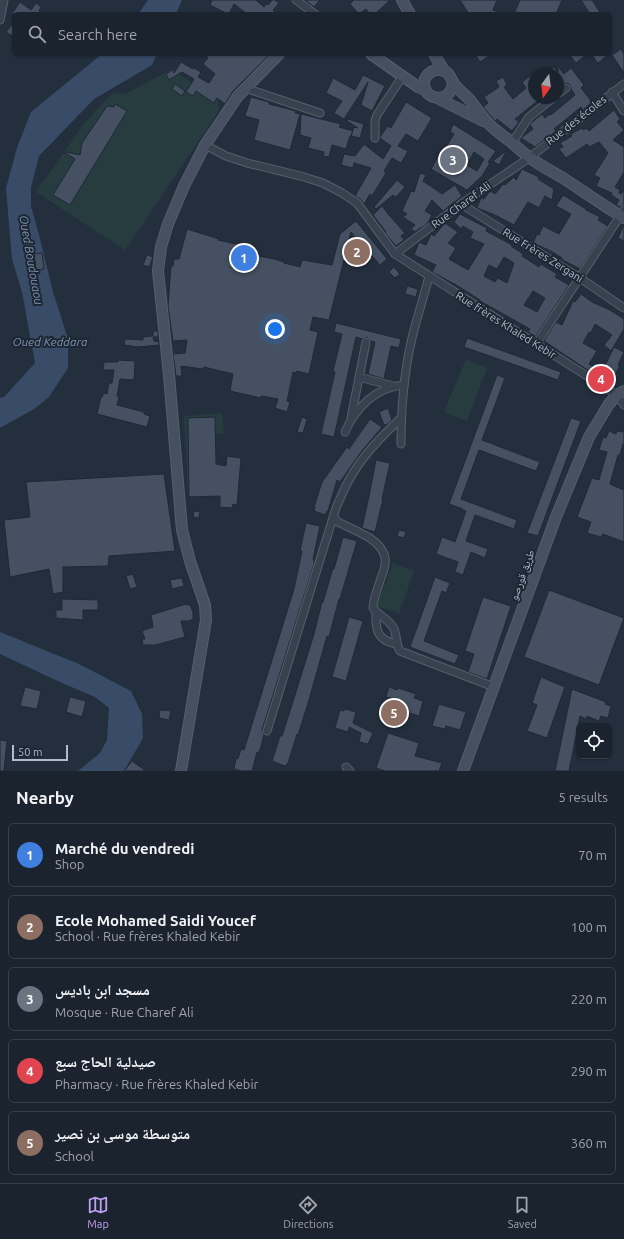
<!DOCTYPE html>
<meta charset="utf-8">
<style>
:root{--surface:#1b232e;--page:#282f3a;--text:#f1f3f6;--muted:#a0a4aa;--line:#39404a;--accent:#bca0f2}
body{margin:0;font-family:Ubuntu,"Noto Naskh Arabic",sans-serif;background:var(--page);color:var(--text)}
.controls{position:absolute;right:12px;bottom:12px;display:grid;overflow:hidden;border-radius:6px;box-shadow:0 1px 3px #0004}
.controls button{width:36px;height:36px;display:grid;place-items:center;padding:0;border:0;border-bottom:1px solid var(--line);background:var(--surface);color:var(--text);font:20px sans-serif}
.compass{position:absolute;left:528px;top:68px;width:36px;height:36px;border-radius:50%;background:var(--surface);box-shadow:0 1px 3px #0004;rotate:194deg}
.scale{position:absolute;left:12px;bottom:10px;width:56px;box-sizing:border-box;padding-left:4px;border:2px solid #b4bcc9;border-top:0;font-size:11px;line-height:14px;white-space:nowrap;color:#b4bcc9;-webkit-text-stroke:3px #1d2633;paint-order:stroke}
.you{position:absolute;left:275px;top:329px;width:14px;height:14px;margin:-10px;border:3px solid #fff;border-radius:50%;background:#1a73e8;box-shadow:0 0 0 6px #1a73e833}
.badge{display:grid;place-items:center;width:26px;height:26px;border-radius:50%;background:var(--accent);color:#fff;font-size:13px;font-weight:700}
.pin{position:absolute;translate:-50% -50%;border:2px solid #fff;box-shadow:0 1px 4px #0006}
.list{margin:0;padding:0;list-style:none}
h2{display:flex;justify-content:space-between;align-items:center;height:52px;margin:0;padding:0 16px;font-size:17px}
h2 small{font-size:13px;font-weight:400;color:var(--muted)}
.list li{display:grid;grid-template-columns:26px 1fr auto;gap:12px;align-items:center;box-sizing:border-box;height:64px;margin:0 8px 8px;padding:0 8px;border:1px solid var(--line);border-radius:6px}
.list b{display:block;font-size:15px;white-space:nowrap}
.list p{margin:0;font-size:13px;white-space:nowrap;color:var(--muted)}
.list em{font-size:13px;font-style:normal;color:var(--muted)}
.icon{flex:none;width:22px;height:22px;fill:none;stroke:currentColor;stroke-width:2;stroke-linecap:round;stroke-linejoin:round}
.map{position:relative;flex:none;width:624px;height:771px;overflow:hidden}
.search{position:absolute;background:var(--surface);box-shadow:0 1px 3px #0004;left:12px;right:12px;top:12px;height:44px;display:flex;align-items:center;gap:10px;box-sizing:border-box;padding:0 14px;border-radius:6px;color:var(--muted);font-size:15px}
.sheet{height:412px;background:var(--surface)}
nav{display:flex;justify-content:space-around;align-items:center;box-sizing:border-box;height:56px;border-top:1px solid var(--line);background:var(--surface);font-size:11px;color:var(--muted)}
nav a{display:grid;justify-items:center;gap:2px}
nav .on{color:var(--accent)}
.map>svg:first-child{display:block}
</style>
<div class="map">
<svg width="624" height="771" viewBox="0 0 624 771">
<rect width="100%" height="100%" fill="#242f3e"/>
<g fill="#263c3f">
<polygon points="172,69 218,101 219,111 125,250 36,192 83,125 112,93 125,94"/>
<polygon points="466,359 487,368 467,421 444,412"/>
<polygon points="222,413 224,433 205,436 211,494 188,496 184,416"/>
<polygon points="393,563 414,571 399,614 377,606"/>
</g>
<g fill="#394c67">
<polygon points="148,0 182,0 176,14 138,14"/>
<polygon points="102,54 157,54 152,65 94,99 39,156 31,187 31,206 39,235 53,292 68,339 68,368 49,397 34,409 0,428 0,398 4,397 35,363 22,292 12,259 6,188 17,148 31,112"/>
<polygon points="0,632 79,664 131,691 142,714 143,738 124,771 78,771 100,753 107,740 109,708 95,697 62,683 0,654"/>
</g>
<g fill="#455162" stroke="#1f2835" fill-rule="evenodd">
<polygon points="212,0 256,0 264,7 267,3 268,5 272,0 275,0 279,3 273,10 278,14 247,14 234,4 229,14 228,14 210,5"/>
<polygon points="305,0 320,0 314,7"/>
<polygon points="354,0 390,0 375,14 370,14 366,9 359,14 350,4"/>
<polygon points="460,0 497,0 493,10 503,14 469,14"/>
<polygon points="520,0 562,0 556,14 514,14"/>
<polygon points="581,0 592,0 601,14 590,14"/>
<polygon points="20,2 31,10 36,3 41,7 39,11 44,14 12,14"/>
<polygon points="14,22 14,37 6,32"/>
<polygon points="621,49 624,54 624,73 612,55"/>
<polygon points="204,54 270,54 233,91 225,104 217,98 214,103 196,91 193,96 186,92 194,79 182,72 169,80 166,74 172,70 174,73 181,62 193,69 194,68 201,72 198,77 209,83 215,74 203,64 208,58"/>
<polygon points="475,54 492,54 480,62"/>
<polygon points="569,54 587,54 576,63"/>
<polygon points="591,54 609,54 598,63"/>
<polygon points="558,66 564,74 571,68 584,85 581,88 592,102 583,110 581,107 554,129 556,131 535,147 521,138 533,129 530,125 530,124 542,114 545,118 550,114 551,115 575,95 571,89 570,85 568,83 563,84 558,88 558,74 544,74 554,67 558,72"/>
<polygon points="534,73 534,98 541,98 515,119 519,122 512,131 497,119 495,121 483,107 488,103 484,97 499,87 496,81 503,77 507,85 504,87 513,99 526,88 522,82"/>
<polygon points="363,75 385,86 372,111 361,105 368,82 344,119 334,113 342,101 326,93 333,78 355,90"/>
<polygon points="175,84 185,91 182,96 172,89"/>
<polygon points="251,97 269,102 269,104 296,111 295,113 300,114 290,150 254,140 259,120 245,116"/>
<polygon points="406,102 432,118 418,141 406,134 398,146 408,151 401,163 392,158 384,171 386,173 372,196 370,194 364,204 361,200 355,196 371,168 354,163 353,168 341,165 344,154 355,156 364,144 383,159 391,146 380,138 380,137 388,126 391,128"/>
<polygon points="115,104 127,111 70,205 53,195 75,159 65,153 66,152 80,155 82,143 107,106 114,107"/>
<polygon points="614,110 620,119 617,122 624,130 613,140 624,147 624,172 615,187 620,190 619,193 621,194 624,190 624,205 620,207 616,205 619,200 611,195 612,193 596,186 600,178 594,175 608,153 599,142 589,147 587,144 566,158 559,149 563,147 560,143 572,136 571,134 582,128 583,130 587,128 589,131"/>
<polygon points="301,114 341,124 339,127 353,131 351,136 350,136 346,149 332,145 329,157 323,156 324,152 308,148 311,138 300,135"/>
<polygon points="348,119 364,124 360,138 351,136 354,127 358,128 347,121"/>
<path d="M453 124 496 151 488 162 490 163 482 176 467 190 431 169 441 151 443 152 454 134 450 132ZM474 152 484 159 477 171 467 165Z"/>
<polygon points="507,150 499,165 493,161"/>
<polygon points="522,169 539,177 538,179 554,189 552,200 545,196 539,208 528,202 514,225 495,215 477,208 481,198 484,199 490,191 495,194 503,184 505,185 514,177 516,180"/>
<polygon points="420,173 426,175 423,181 442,194 455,185 462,196 443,211 432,200 425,211 432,215 427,224 421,228 420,228 415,232 411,229 415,225 403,217 407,214 402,211 411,191 414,192"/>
<polygon points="397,180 405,187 396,197 393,195 376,209 374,207"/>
<polygon points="563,195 586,209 586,210 600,217 598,220 608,226 580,269 561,259 562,258 551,251 533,243 537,234 539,235 543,226 559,234 571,214 556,206"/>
<polygon points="382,206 389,215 405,233 401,236 404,240 396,246 385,233 386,232 373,215"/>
<path d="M460 214 487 228 486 231 512 245 511 246 523 254 522 256 539 267 541 264 557 274 555 277 569 285 535 337 528 332 530 329 480 301V300L458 286 432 272 436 265 414 255 419 242 426 245 431 234 434 236 445 223 458 232 448 243 456 248 449 259 468 270 484 244 470 238 473 232 463 226 461 229 454 222ZM504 257 514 263 507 283 498 278 495 282 484 276 489 265 497 269ZM533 291 545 298 537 312 524 305Z"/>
<polygon points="356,221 387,259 380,265 372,256 371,257 351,232 329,320 313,317 310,330 318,332 309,374 297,371 296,373 293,372 287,401 290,402 287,412 275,408 278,399 261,396 261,398 230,391 233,374 204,367 203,369 181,366 182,376 176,376 173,354 185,353 187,340 173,341 168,306 171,266 173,266 174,259 179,259 187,229 219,239 218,240 245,246 244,253 274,259 284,262 284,263 300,267 302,260 332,265 340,234"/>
<polygon points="624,224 624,241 618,238"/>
<polygon points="42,253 44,269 36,270 34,254"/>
<polygon points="147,255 153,257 149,267 143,265"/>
<polygon points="394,267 400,274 395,278 389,272"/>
<polygon points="407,286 418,289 416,297 405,294"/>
<polygon points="581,294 592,302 610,310 624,319 624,329 611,351 604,345 612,335 595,324 591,333 589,332 583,343 597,351 589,364 602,372 614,347 624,352 618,365 620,365 611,383 598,377 544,341 556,322 562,325 573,301 575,302"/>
<polygon points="336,323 401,339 399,348 391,346 384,379 368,374 375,342 371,341 367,337 362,339 356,337 334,437 321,434 335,372 333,371 342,334 334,332"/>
<polygon points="153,331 158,331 158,337 153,337 154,341 159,342 159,345 138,347 124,345 125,339 143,340 143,337 153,336"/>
<polygon points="467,338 561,372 558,380 464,347"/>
<polygon points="118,360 135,361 134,380 120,379 117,396 119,397 117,405 144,412 144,414 150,416 147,427 97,414 101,397 102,397 104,393 107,394 109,383 112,383 114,370 103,370 104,362 118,362"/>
<polygon points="497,375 505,378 482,440 540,462 536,471 479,450 461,499 517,520 514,529 475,515 466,541 488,549 485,558 471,552 463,575 455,572 458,562 436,554 442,537 455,542 466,511 462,510 463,509 449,504"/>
<polygon points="388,408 392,420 388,424 384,425 379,412"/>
<polygon points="215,417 216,464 226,466 227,456 241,458 237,505 233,504 232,508 220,507 220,496 189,497 188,418"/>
<polygon points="302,417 307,419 303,433 297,432"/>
<polygon points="571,418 581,421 538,536 527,533"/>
<polygon points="370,419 382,427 361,452 340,482 337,480 328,511 327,511 325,515 314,511 315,507 314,507 322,482 347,447 349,449"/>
<polygon points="609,431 616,434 617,431 624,432 624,444 623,444 620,455 618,455 610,484 624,490 624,542 603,534 601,537 587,533 591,522 577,517 592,478 599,480 607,452 599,450 603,437 606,438"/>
<polygon points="376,460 390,463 382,499 383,499 375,532 362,528 369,496"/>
<polygon points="164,474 175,551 109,556 108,566 63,567 63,592 53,594 49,569 10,577 4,520 30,517 26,482"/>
<polygon points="194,511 200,512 199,518 193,517"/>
<polygon points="306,523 320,526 313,559 314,559 314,564 262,730 264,735 259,753 257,752 252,771 242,771 234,769 236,758 238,759 241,749 244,750 294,589 302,551 300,551"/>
<polygon points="399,530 406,532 404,538 397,536"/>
<polygon points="343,537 357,541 340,599 339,599 329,637 327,636 309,700 298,735 297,734 288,763 285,766 272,761 273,758 280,736 282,736 295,695 314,634 322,602 323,602 333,568 334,569"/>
<polygon points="133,574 137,587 130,589 126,576"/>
<polygon points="435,577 450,583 446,593 442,591 424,641 459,655 455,664 410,647"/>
<polygon points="182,578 184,586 172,589 170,580"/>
<polygon points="549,590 624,618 599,685 524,657"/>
<polygon points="483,597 511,606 487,679 468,672 474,654 465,651"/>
<polygon points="62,599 98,600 98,610 83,610 83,620 56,618 56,610 62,610"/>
<polygon points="186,604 187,605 190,605 193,612 193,619 189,621 181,621 185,637 155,645 143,645 142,639 145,639 142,631 153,627 151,615"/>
<polygon points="349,617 363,621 346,681 332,677"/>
<polygon points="541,677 565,687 547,738 527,731 537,705 532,703"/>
<polygon points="25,687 41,691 37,709 20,706"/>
<polygon points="389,687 397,690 398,688 416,694 414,698 423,701 419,716 392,707 394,699 386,697"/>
<polygon points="572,689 606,702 605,704 611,706 608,718 601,716 599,721 587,716 586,719 580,716 569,771 555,771"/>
<polygon points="70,697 86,701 82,717 66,712"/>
<polygon points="439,704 466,712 460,730 446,726 445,729 432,726"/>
<polygon points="345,709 356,712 353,723 373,733 368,744 359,742 361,733 349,727 348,732 335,728 340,710 344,711"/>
<polygon points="160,710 171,711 169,720 159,718"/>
<polygon points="388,733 419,743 415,756 442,763 439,771 385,771 376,768"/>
<polygon points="0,740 7,741 4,771 0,771"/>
<polygon points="132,761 146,771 124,771"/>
</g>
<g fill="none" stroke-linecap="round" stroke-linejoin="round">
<g stroke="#565f6c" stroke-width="9">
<g id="minor">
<polyline points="296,0 315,14"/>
<polyline points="0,20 4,0"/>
<polyline points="245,88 320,113"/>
<polyline points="612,92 624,111"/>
<polyline points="558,94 566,88"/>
<polyline points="375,138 375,121 377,115 402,77"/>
<polyline points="512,143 529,117 553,98"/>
<polyline points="205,145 226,156 247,163 301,176 323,183 342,193 357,203 395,254 617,395 624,405"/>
<polyline points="461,204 580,278 624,308"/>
<polyline points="395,254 461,204 529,158 624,84"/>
<polyline points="536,344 624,210"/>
<polyline points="359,377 393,386"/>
<polyline points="351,418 366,342"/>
<path d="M345 432C356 407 376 387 404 385"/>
<path d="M401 444C401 409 404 372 412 338 417 317 424 297 429 276"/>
<path d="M334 517 338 522C353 530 377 537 384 554 387 561 384 571 381 578 378 588 373 599 373 608 380 617 388 618 394 629 397 636 396 645 400 651L494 687"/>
<path d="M376 611C375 629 377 641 397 644"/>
<path d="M267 731 336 508C340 499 344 489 349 480 362 456 382 436 401 418"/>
<polyline points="346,767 350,771"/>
</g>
</g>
<g stroke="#565f6c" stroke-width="12">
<g id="secondary">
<polyline points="402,0 410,14"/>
<polyline points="371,54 418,87 426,90"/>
<polyline points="434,54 444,71"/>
<path d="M453 83C451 104 423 101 424 83 425 73 436 67 445 71 451 74 451 81 455 85 459 90 465 95 470 100 476 108 482 117 489 124 495 130 503 136 510 141 516 146 522 152 529 157 539 165 551 171 563 178 583 191 603 205 624 218"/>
<polyline points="437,98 483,121"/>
<polyline points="181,771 206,620 205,605 190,561 182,530 169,375 158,271 161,247 168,224 184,186 205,145 238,96 279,54"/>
<polyline points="463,771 556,517 589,437 609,404 617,395 624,391"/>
</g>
</g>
<use href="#minor" stroke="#38414e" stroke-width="7"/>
<use href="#secondary" stroke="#465061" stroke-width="10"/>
</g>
<g text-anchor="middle" stroke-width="4" stroke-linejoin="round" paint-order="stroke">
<g font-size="11" fill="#b4bcc9" stroke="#1d2633">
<text transform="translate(576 120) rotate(-38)" y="4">Rue des écoles</text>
<text transform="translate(461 205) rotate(-36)" y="4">Rue Charef Ali</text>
<text transform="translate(543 255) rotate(32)" y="4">Rue Frères Zergani</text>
<text transform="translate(506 325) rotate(32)" y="4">Rue frères Khaled Kebir</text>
<text transform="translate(522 575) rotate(-70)" y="4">طريق قورصو</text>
</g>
<g font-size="12" font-style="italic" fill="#7c92b1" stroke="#1d2633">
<text transform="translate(31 260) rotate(80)" y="4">Oued Boudouaou</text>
<text x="50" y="346">Oued Keddara</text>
</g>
</g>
</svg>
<div class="controls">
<button><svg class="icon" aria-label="locate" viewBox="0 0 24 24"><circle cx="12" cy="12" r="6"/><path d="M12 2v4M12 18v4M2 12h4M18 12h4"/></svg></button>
</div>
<svg class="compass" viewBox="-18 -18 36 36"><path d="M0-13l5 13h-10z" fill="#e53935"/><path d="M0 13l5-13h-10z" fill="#a0a4aa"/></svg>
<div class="scale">50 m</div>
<div class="you"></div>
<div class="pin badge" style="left:244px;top:258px;background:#3f7fe0">1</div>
<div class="pin badge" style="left:357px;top:252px;background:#8d6e63">2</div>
<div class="pin badge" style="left:453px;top:160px;background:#6b7280">3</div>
<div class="pin badge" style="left:601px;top:379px;background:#e0444e">4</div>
<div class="pin badge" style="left:394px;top:713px;background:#8d6e63">5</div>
<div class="search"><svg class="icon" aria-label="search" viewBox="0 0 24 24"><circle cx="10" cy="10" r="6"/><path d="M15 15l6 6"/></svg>Search here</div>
</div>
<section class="sheet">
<h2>Nearby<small>5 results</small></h2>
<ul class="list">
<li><span class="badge" style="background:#3f7fe0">1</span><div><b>Marché du vendredi</b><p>Shop</p></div><em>70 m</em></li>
<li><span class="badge" style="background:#8d6e63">2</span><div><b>Ecole Mohamed Saidi Youcef</b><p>School · Rue frères Khaled Kebir</p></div><em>100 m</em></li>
<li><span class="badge" style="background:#6b7280">3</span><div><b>مسجد ابن باديس</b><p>Mosque · Rue Charef Ali</p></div><em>220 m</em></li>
<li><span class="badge" style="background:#e0444e">4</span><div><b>صيدلية الحاج سبع</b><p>Pharmacy · Rue frères Khaled Kebir</p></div><em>290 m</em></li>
<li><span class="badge" style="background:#8d6e63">5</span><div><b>متوسطة موسى بن نصير</b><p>School</p></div><em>360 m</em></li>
</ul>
</section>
<nav>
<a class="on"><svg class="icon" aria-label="map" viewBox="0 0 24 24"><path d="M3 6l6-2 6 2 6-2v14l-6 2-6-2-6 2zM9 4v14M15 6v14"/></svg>Map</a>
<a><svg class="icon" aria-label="directions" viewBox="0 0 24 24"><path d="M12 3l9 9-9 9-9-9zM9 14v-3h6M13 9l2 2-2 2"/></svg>Directions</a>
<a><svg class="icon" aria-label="saved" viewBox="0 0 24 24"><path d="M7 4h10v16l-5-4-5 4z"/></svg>Saved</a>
</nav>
